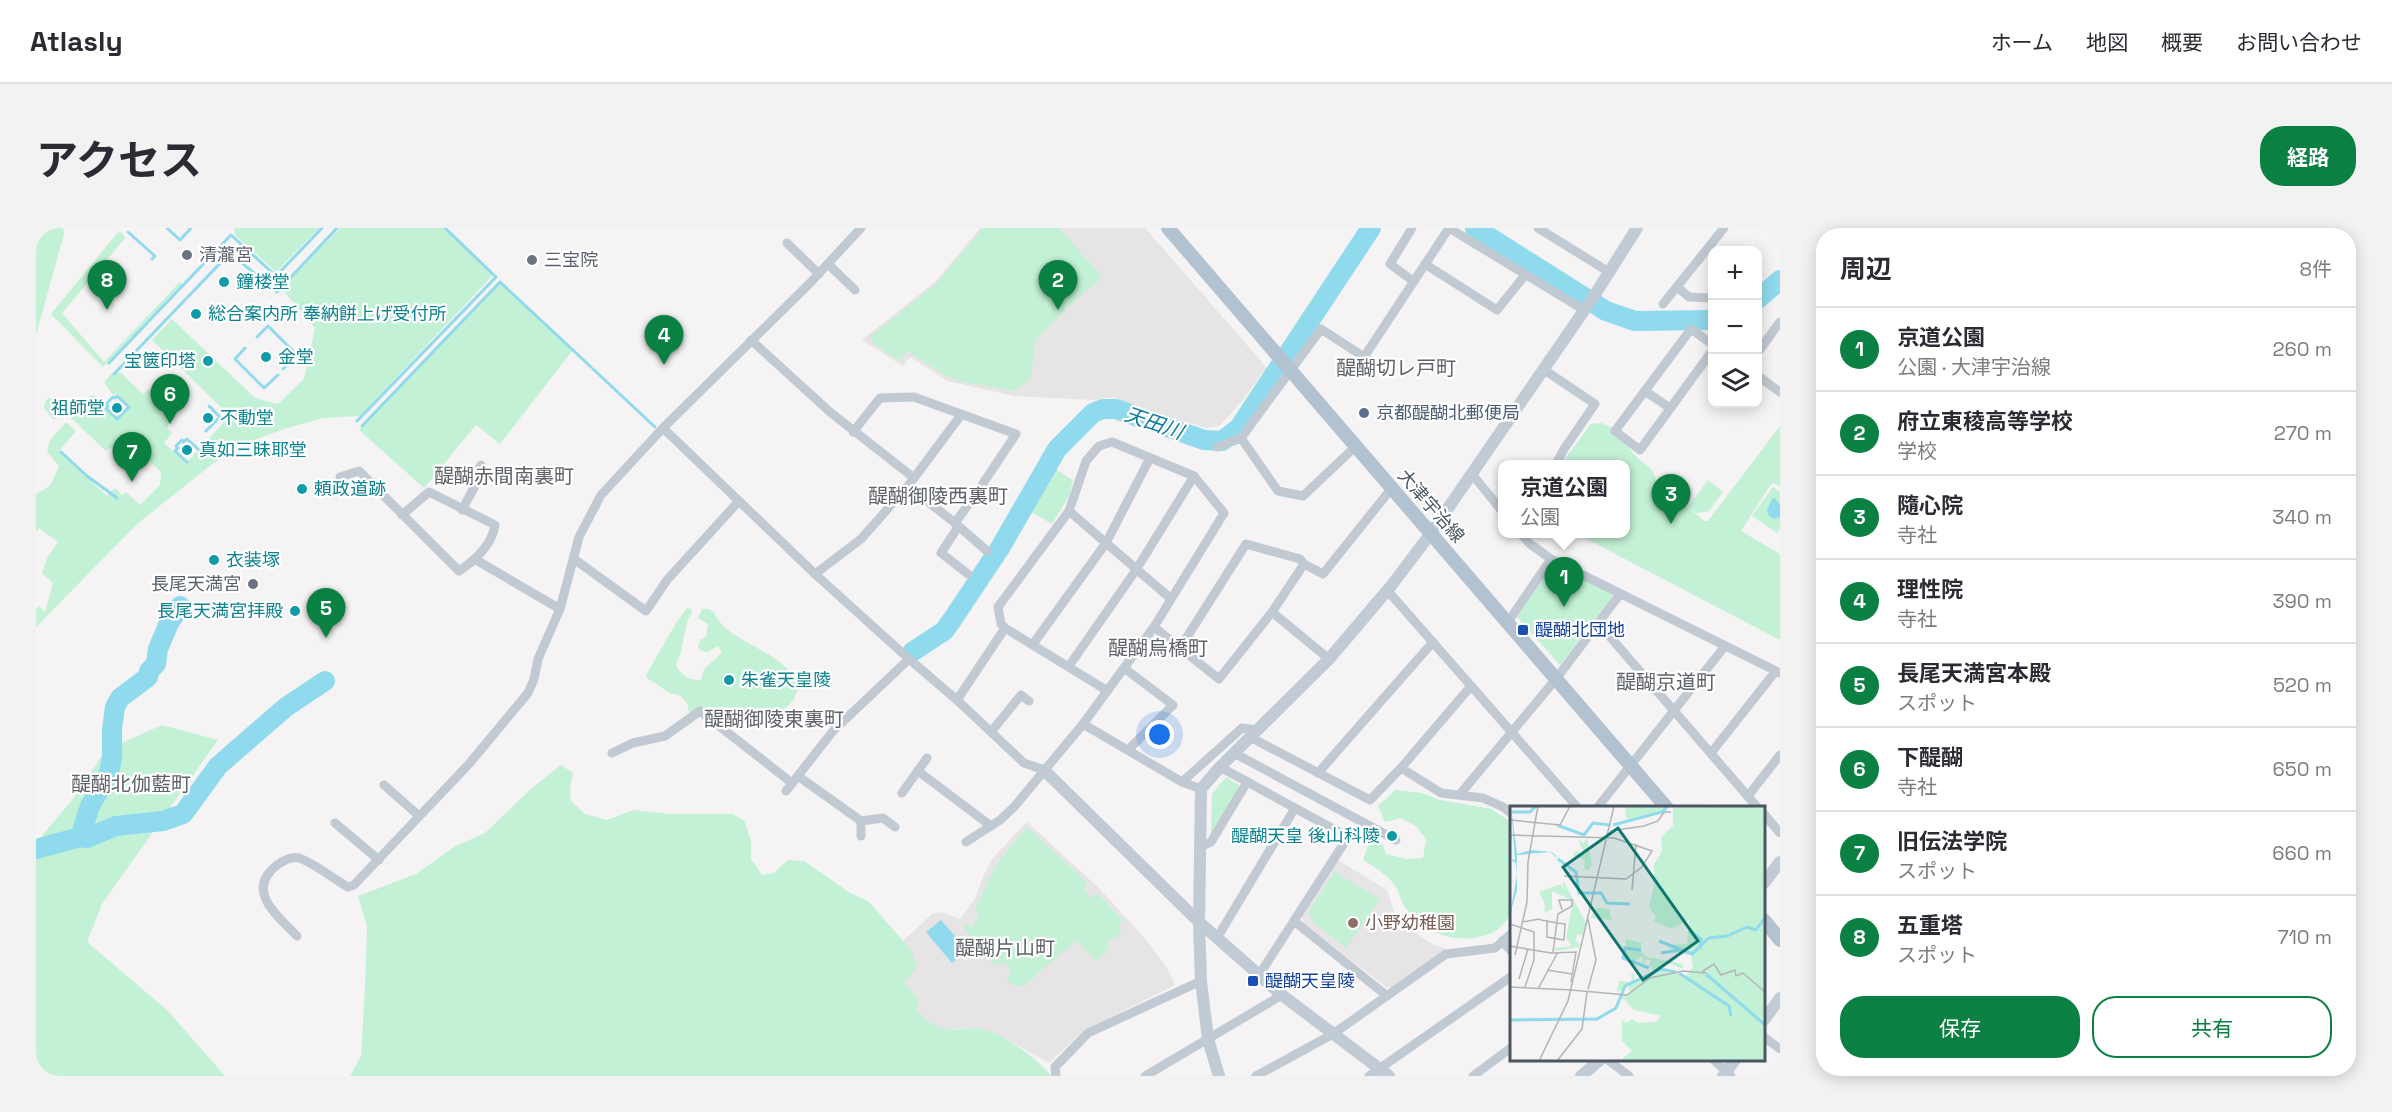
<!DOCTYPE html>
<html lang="ja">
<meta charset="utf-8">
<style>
:root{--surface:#fff;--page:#f2f2f3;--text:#2b2b33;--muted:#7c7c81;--line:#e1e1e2;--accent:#0b8043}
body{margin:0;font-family:"Space Grotesk","Noto Sans JP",sans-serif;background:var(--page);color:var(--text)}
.controls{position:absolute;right:18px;top:18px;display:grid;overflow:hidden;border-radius:12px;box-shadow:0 3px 15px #0003}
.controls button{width:54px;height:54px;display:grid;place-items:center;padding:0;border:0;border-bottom:2px solid var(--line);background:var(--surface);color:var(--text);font:30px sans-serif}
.you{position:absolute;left:1124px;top:507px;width:21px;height:21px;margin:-15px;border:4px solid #fff;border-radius:50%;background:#1a73e8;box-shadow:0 0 0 9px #1a73e833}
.badge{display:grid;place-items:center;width:39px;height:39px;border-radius:50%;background:var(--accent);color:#fff;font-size:20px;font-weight:700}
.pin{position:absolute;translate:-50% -50px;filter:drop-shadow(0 2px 3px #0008)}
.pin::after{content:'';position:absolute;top:32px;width:21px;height:18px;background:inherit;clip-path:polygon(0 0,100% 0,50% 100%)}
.popup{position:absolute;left:1462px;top:232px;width:132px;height:78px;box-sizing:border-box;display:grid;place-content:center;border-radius:12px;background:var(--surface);filter:drop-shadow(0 2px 4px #0005);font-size:20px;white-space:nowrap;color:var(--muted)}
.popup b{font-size:22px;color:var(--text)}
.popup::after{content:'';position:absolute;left:50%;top:100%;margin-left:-12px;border:12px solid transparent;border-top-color:var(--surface)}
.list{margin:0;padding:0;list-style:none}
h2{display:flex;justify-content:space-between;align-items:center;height:78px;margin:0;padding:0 24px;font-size:26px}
h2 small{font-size:20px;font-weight:400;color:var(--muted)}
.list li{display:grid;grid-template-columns:39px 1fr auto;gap:18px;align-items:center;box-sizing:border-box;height:84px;padding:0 24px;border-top:2px solid var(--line)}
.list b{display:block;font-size:22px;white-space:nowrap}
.list p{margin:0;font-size:20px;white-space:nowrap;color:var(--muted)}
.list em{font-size:20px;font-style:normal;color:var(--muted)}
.actions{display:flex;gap:12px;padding:18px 24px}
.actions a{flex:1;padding:14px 0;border:2px solid var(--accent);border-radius:24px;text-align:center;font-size:21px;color:var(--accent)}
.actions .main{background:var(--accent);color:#fff}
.icon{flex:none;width:33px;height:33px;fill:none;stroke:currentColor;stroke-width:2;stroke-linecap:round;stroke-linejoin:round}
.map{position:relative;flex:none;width:1744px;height:848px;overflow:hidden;border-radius:24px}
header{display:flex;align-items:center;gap:36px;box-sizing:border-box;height:84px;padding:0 30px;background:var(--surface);border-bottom:2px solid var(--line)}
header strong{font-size:28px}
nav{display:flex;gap:33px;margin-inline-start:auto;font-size:21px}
.intro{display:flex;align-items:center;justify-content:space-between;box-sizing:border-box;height:144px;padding:0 36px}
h1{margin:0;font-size:42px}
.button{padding:15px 27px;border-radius:24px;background:var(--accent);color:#fff;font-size:21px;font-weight:700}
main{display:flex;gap:36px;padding:0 36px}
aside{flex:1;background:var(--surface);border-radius:24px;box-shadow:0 3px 15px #0003}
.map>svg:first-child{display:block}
</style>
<header>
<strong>Atlasly</strong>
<nav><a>ホーム</a><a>地図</a><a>概要</a><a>お問い合わせ</a></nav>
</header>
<div class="intro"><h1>アクセス</h1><a class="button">経路</a></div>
<main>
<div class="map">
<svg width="1744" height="848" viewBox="0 0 1744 848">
<rect width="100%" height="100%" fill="#f5f3f3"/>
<g fill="#e6e4e5">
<polygon points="944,0 1109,0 1231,140 1229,145 1227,144 1207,172 1183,198 1170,200 1105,180 1077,169 1057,172 978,168 911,153 874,129 867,138 826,112 900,53"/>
<polygon points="991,594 1064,661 1111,713 1131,740 1139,757 1047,803 1013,835 974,813 943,800 909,802 892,795 878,780 881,770 868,754 875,722 867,713 896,686 905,684 924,691 939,671 948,646 957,630"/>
<polygon points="1302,632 1351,662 1359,686 1367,696 1396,716 1410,721 1357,759 1350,759 1267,695 1266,687"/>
</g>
<g fill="#c3f1d5">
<polygon points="0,0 27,0 28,6 0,107"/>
<polygon points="198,0 283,0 240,44 199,7"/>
<polygon points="304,0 408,0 457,47 324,188 287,190 248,201 207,216 175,237 101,296 0,399 0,381 3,378 9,384 17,355 6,345 11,330 22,314 3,300 0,304 0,266 14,258 23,238 11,224 14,212 30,194 40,203 23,223 71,268 79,260 86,267 90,264 104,277 124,257 125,244 108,228 89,228 84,223 74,220 70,223 34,189 55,167 64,170 69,175 67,178 82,192 94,179 80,165 77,167 68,154 77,144 85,145 107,166 113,161 138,185 131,200 136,205 128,215 150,235 194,188 116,112 136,91 219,170 242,176 268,151 279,100 245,60"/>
<polygon points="947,0 1023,0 1066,49 1032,79 1000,111 994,151 978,163 928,154 910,148 871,123 864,133 836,115 835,108 900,56"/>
<polygon points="83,3 90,9 26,85 68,134 144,54 146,56 67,139 15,86"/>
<polygon points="464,55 536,123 464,216 440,197 388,260 323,202"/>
<polygon points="13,169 26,183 18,192 8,180 9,174"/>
<path d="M1565 195C1574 198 1584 202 1589 210 1591 214 1592 219 1595 223 1610 242 1619 234 1622 264L1647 271 1653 278 1672 252 1687 264 1673 283 1662 285 1656 282 1668 293H1672L1744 198V259L1738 255 1735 256 1705 303 1744 326V412L1541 306H1589V236H1525L1555 196Z"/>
<polygon points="1013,237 1037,252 1033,268 1016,296 992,282"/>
<polygon points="1737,259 1744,264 1744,301 1741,305 1716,288"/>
<polygon points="1524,338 1576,366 1576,369 1524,437 1481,389 1513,341"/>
<path d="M651 380 655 381 656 385 651 394 645 424 640 437C644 447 654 453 665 452L668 441 686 425 682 418 671 424 665 423 662 419 664 412 670 409 672 396 662 390 666 381H672L678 384C690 416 748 420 763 459L757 473 740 489C727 489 714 496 701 493L694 499H685L663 486H657L653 483 651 475 645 468 634 465 611 450 610 447 640 395Z"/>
<polygon points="126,497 182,512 66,676 51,714 132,783 189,848 0,848 0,615 36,572 70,522"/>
<path d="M525 537 537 545 534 561 535 573 549 586 571 592 597 582 634 586H696L708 592 715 613V631L726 647 738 645 752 632 768 633 814 665 832 673 875 722 881 739 868 754 881 770 882 776 879 781C894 797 904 804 928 801 934 801 940 799 946 801 971 808 998 828 1016 848H314L325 828 329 761 331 698 322 668 380 646 418 619 449 605 495 561Z"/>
<polygon points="1190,549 1203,557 1203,560 1175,607 1176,566"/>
<path d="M1359 562 1386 565 1404 572 1455 581 1475 594V687C1470 692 1465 700 1459 703 1428 720 1389 707 1369 679 1364 673 1364 664 1359 658 1352 647 1339 639 1327 632L1333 615 1345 613 1350 626 1370 631 1387 630 1390 611 1380 598 1365 590 1349 594 1342 578Z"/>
<polygon points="991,599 1052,655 1047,661 1055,670 1061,665 1087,692 1082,698 1086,704 1069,717 1073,721 1060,733 1041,712 986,759 977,757 970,750 976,744 968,735 959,737 928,700 931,696 936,699 944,686 939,681 960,637"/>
<polygon points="1298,644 1344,671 1310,720 1276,693 1273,683"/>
</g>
<g fill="#90daee">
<polygon points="1739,270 1744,277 1744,289 1738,291 1732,287 1731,282 1736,271"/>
<polygon points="905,692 931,722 916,735 890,704"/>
</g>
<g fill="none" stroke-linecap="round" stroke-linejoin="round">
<g stroke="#90daee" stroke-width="3">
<polyline points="131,0 144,12 155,0"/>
<polyline points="92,4 119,28 116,31"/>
<polyline points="221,109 232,98 261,127 247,141"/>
<polyline points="209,120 199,131 228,160 242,147"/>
<polyline points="73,135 195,7 240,48 286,0"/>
<polyline points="557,141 619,199"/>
<polyline points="78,146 194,25 241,64 301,0"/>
<polygon points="81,168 93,179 81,191 70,180 72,178 70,176 77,169 79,170"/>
<polyline points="321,193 460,49 409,0"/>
<polyline points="326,198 464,54 555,139"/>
<polyline points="170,203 184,189 173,178"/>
<polyline points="25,224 51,248 81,270"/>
<polyline points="151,234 139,223 142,220 140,218 146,212 147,214 151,211 162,221"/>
</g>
<g stroke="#90daee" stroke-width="20">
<polyline points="1439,0 1570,83 1599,93 1676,92"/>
<polyline points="1722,71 1744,52"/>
<polyline points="876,424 908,403 916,392 964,320 1021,221 1057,185 1067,181 1080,181 1168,212 1186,213 1203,200 1335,0"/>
<polyline points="44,609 54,578 73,545 76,530 76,501 79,479 84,470 112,449 113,443 120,436 122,421 133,395 144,378"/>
<polyline points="0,621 44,609 51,610 80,598 127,593 147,586 182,538 250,479 289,453"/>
</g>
<g stroke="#c1cad2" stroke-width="9">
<polyline points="1376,0 1354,36 1377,53"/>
<polyline points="1502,0 1573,44"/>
<polyline points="751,15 783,46"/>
<polyline points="792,36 819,62"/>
<polyline points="1389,36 1461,82 1489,47"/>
<polyline points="1641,59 1653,69 1676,70"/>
<polyline points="1627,76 1688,0"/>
<polyline points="715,112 794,184 878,250"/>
<polyline points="1676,116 1655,101 1579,203 1604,222 1676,123"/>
<polyline points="1722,124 1744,94"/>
<polyline points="1507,141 1559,176 1528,221 1520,236"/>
<polyline points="1722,148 1744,164"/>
<polyline points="1609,163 1634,180"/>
<polyline points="627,200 779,346 873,431 921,472 988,535 1008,542"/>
<polyline points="817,204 844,170 878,169 980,206 940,266 919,295 872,258"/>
<polyline points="1205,210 1242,263 1267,268 1319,219"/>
<polyline points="1181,219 1205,210 1285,101 1328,129 1413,0 1548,82"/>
<polyline points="1436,246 1466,283"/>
<path d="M304 249 323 243 423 343C438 333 456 317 459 297L393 264 366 287"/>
<polyline points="426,282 440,256 438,248 445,237"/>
<polyline points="1033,283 1134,370"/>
<polyline points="919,295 951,323"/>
<polyline points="922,299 905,325 932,346"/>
<polyline points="1485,306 1494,316 1515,331 1744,445"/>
<polyline points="538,331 610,383 631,352 703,273"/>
<polyline points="440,332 524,381"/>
<polyline points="1268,336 1287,346 1355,261"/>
<polyline points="779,346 825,311 872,258 925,187"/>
<polyline points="1351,362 1542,580"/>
<polyline points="1236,384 1293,431"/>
<polyline points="1472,394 1515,331"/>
<polyline points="1563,396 1722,580"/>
<polyline points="1118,399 1183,451 1236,384 1268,336 1264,331 1210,316 1144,420"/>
<polyline points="997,416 1070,315 1114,230"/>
<polyline points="1033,438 1100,342 1158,248"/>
<polyline points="1088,440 1137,477 1092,522"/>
<polyline points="921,472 969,400"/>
<polyline points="1047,496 1146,554 1165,561"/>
<polyline points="955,504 985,467 993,473"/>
<polyline points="1214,509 1334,572 1365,540 1435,458"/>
<polyline points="576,525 597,515 629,508 664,483 756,555"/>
<polyline points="1198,525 1360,612"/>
<polyline points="1675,525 1739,444"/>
<polyline points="1184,539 1312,609 1223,747"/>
<polyline points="1365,540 1405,565 1447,570 1467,579 1476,586"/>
<polyline points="882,543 955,598"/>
<polyline points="1282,545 1397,414"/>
<polyline points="762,548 825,593 847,590 859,599"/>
<polyline points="1146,554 1206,500 1221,502"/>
<polyline points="348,557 382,587"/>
<polyline points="750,563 797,503 873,431"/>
<polyline points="866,565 891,530"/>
<polyline points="1425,565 1520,451 1584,366"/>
<polyline points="1712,568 1744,527"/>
<polyline points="1561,580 1689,418"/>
<polyline points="1728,586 1744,605"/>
<polyline points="825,593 825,608"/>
<polyline points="299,595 343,632"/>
<polyline points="930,614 964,592 978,579 1047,496 1118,399 1188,285 1158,248 1076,214 1063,218 1050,233 1033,283 962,379 965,396 969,400 1070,462"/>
<polyline points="1164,619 1175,614 1211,554"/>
<polyline points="1258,693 1351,768"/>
<path d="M261 708C242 688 208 663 241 637 247 633 256 628 263 630 276 634 298 651 312 659L318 657 433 536 492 465 498 451 502 431 524 381 543 309 565 267 627 200 774 55 825 0"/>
<polyline points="1181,710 1259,580"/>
<polyline points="1466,713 1476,724"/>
<polyline points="1728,809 1744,821"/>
<polyline points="1572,832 1593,848"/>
<polyline points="1678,832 1695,848"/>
<polyline points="1020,848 1019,839 1052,805 1165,753"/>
<polyline points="1109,848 1246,767"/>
<polyline points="1220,848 1297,806 1410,726 1459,720 1476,705"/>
<polyline points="1333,848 1476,748"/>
<polyline points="1437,848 1476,819"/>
</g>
<g stroke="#c1cbd6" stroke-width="12">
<polyline points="1008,542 1163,694 1246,767 1353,848"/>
<polyline points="1728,655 1744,634"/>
<polyline points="1728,792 1744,770"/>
<polyline points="1183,848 1172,811 1165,753 1163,694 1165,561 1184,539 1293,431 1355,358 1395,305 1558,68 1601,0"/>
<polyline points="1545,848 1564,832"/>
<polyline points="1687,848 1699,832"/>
</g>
<g stroke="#b3c2d1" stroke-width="14">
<polyline points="1132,0 1631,580"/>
<polyline points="1728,692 1744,712"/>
</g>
</g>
<g fill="#6b7280" stroke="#fff" stroke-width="2">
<circle cx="151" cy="27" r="6"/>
<circle cx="496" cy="32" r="6"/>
<circle cx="217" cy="356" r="6"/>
</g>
<g fill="#0f9aa8" stroke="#fff" stroke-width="2">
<circle cx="188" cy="54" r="6"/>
<circle cx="160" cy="86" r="6"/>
<circle cx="230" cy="129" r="6"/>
<circle cx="172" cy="133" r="6"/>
<circle cx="81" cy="180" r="6"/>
<circle cx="172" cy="190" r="6"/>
<circle cx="151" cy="222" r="6"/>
<circle cx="266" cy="261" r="6"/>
<circle cx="178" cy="332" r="6"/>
<circle cx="259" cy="383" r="6"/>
<circle cx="693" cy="452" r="6"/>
<circle cx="1356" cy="608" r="6"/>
</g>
<circle fill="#5c6f8a" stroke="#fff" stroke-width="2" cx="1328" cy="185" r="6"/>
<g fill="#1a4fb4" stroke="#fff" stroke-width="2">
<rect x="1481" y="396" width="12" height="12" rx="3"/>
<rect x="1211" y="747" width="12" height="12" rx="3"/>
</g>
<circle fill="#8d6e63" stroke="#fff" stroke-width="2" cx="1317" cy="695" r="6"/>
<g text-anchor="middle" stroke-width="4.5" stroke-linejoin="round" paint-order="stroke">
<g font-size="18" fill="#5b616d" stroke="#fff" text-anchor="start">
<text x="163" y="33">清瀧宮</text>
<text x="508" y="38">三宝院</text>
<text x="205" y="362" text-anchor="end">長尾天満宮</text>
</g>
<g font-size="18" fill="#0d838f" stroke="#fff" text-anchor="start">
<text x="200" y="60">鐘楼堂</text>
<text x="172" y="92">総合案内所 奉納餅上げ受付所</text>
<text x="242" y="135">金堂</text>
<text x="160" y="139" text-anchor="end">宝篋印塔</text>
<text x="69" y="186" text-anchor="end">祖師堂</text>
<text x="184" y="196">不動堂</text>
<text x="163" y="228">真如三昧耶堂</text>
<text x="278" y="267">頼政道跡</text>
<text x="190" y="338">衣装塚</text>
<text x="247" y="389" text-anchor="end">長尾天満宮拝殿</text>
<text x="705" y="458">朱雀天皇陵</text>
<text x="1344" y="614" text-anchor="end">醍醐天皇 後山科陵</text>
</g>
<g font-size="18" fill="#4e5e75" stroke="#fff" text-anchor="start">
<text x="1340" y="191">京都醍醐北郵便局</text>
</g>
<g font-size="18" fill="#4a5661" stroke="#fff">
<text transform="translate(1395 278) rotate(49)" y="6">大津宇治線</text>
</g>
<g font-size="18" fill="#164399" stroke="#fff" text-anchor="start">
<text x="1499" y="408">醍醐北団地</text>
<text x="1229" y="759">醍醐天皇陵</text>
</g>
<g font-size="18" fill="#785e54" stroke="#fff" text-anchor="start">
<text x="1329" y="701">小野幼稚園</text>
</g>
<g font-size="20" fill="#5f6368" stroke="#fff">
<text x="1360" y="147">醍醐切レ戸町</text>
<text x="468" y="255">醍醐赤間南裏町</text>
<text x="902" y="275">醍醐御陵西裏町</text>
<text x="1122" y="427">醍醐烏橋町</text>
<text x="1630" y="461">醍醐京道町</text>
<text x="738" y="498">醍醐御陵東裏町</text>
<text x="95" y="563">醍醐北伽藍町</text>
<text x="969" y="727">醍醐片山町</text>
</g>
<g font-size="20" font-style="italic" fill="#0c7c9b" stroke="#fff">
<text transform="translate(1118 195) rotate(19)" y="7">天田川</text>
</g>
</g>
<g transform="translate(1474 578)">
<rect width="255" height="255" fill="#f5f3f3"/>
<path d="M116 0H158L151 6 118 13 115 10ZM255 0V255L111 254 122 245 112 235V214L117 217 122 213 128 217 146 216 151 210 124 204 111 190 120 187 118 179 107 187 109 175 121 176 122 169 118 167 125 168 124 176 151 164 176 170 183 161 181 149 163 146 158 139 177 138 179 114 161 123 144 115 146 111 139 101 144 80 142 70 145 67 143 60 152 45 151 31 163 20V2ZM77 32 82 59 78 64 74 63 75 54 63 49 66 45 75 49 68 34 74 37ZM53 74 76 117 72 130 68 128 65 135 70 138 69 141 46 145 44 142 62 140 56 132 63 95 42 85V103L34 107 35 98 29 86 51 78 53 84ZM87 102 99 103 102 114 80 112ZM116 133 132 137 130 144 137 151 165 156 173 159V163L157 156 143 165 141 160 138 162 141 154 136 153 132 161 133 150 125 155 115 154Z" fill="#c3f1d5"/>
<path d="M1 0 7 48 21 44 41 46 44 48 50 54 40 46 7 49V84L0 108 7 69 6 57 0 53 5 54Z" fill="#90daee"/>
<path fill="none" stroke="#90daee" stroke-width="3" d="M2 6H20L26 0M47 19 74 29 83 17 100 19M103 19 152 6 158 0M48 53 66 66 69 87H91L97 97 120 98M182 126 191 133 190 143M149 135 182 148 199 132 217 130 237 121 246 124 255 112M131 144 115 142 113 152 139 162M151 147 170 144M169 167 219 200 221 210M196 168 255 219M0 214 87 213 106 202 115 180 151 163 166 166"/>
<path fill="none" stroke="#b1b4b9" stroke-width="1.5" d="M0 14 50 19 60 0M100 25 134 20 148 15 154 6H161M0 29 104 32 142 45 132 61 116 73 54 70M122 84 126 38M78 113 86 154 78 183M12 116 29 113 31 114 37 115 47 117 55 118 54 134 37 131V115M0 118 24 126V154L15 181M0 140 41 147 66 146 61 176M43 146 48 108 62 100V94H49L52 104M5 149 17 96 18 56 28 0M37 164 62 168M9 173 18 143M0 181 61 184M28 183 48 146M61 184 117 189 140 172 173 165 196 167 193 165 204 158 211 169 225 164 226 170 233 167 255 186M29 255 58 195 104 0M47 255 72 223 77 186"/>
<path fill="#0f766e" fill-opacity="0.15" stroke="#0f766e" stroke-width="3" d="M108 22 188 135 133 174 53 61Z"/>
<rect width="255" height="255" fill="none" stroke="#4a5661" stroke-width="3"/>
</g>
</svg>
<div class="controls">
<button>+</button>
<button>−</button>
<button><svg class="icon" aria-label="layers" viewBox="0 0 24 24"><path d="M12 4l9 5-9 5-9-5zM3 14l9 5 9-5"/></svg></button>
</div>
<div class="you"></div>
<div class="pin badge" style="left:1528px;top:379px">1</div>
<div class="popup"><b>京道公園</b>公園</div>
<div class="pin badge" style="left:1022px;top:82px">2</div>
<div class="pin badge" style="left:1635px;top:296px">3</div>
<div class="pin badge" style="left:628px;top:137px">4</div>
<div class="pin badge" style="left:290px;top:410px">5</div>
<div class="pin badge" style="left:134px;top:196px">6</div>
<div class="pin badge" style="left:96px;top:254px">7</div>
<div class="pin badge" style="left:71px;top:82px">8</div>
</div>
<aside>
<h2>周辺<small>8件</small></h2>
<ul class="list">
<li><span class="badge">1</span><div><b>京道公園</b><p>公園 · 大津宇治線</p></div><em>260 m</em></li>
<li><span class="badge">2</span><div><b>府立東稜高等学校</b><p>学校</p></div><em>270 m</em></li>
<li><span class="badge">3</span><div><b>隨心院</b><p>寺社</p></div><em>340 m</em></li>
<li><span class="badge">4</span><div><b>理性院</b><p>寺社</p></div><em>390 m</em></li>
<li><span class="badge">5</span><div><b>長尾天満宮本殿</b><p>スポット</p></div><em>520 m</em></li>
<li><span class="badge">6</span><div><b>下醍醐</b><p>寺社</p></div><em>650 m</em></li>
<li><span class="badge">7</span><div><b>旧伝法学院</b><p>スポット</p></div><em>660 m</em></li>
<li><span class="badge">8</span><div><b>五重塔</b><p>スポット</p></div><em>710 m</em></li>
</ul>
<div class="actions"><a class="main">保存</a><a>共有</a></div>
</aside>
</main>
